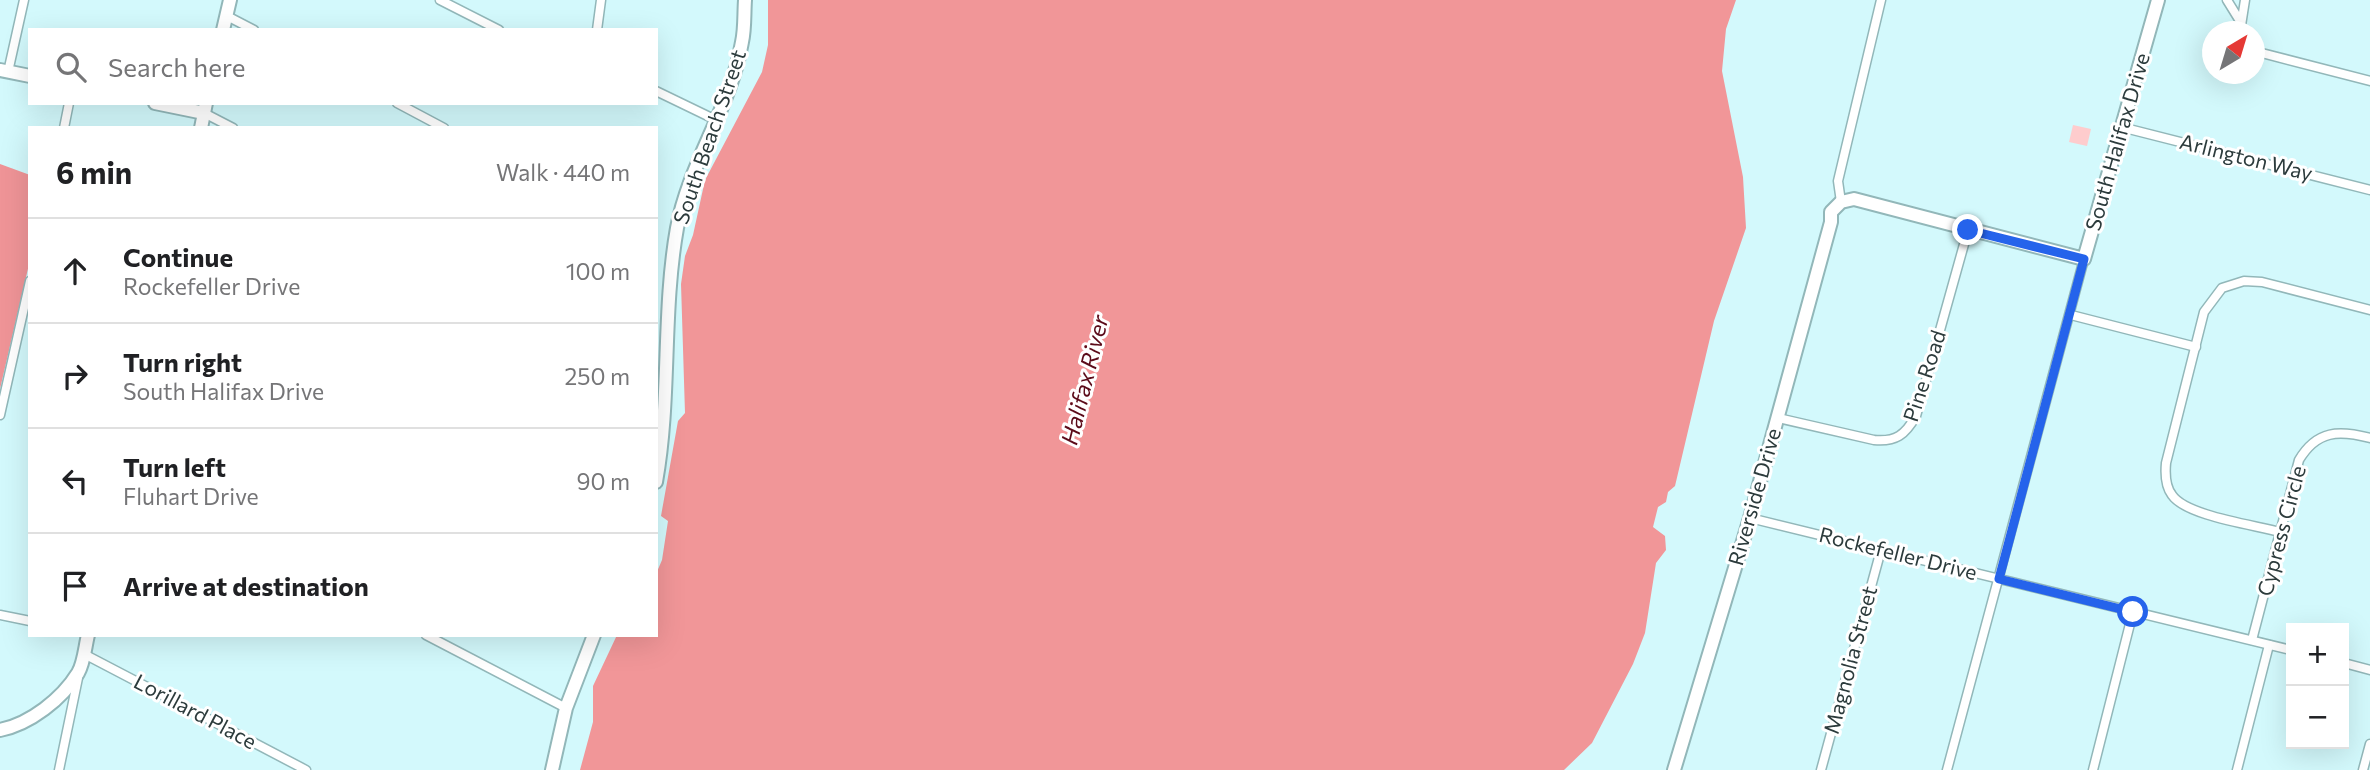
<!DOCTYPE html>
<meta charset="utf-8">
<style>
:root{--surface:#fff;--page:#f6f6f6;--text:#202124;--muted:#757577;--line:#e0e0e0}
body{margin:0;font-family:Commissioner,sans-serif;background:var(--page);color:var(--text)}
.controls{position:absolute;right:21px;bottom:21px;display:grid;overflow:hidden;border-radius:0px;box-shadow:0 7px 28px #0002}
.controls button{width:63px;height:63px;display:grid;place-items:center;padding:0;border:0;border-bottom:2px solid var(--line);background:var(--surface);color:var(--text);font:35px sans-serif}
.compass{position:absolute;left:2202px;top:21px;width:63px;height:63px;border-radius:50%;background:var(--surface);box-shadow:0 7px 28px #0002;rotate:38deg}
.stop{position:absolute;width:21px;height:21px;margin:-16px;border:5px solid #2563eb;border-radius:50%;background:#fff}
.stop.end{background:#2563eb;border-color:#fff;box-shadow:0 2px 7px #0008}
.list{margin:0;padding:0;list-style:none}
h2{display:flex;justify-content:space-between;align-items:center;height:91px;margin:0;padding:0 28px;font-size:30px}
h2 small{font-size:23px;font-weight:400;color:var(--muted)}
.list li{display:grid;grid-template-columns:46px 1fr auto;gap:21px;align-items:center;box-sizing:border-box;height:105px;padding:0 28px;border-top:2px solid var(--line)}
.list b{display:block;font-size:26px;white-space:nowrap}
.list p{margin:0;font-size:23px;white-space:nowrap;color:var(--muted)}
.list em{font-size:23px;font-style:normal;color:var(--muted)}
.icon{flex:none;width:38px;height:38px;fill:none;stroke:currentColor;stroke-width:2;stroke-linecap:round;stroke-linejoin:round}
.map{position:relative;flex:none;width:2370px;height:770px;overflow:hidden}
.search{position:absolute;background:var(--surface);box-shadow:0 7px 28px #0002;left:28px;top:28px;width:630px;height:77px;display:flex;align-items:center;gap:18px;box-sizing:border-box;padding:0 24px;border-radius:0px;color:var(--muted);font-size:26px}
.panel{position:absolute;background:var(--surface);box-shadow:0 7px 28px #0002;left:28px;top:126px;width:630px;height:511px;border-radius:0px}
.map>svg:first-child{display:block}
</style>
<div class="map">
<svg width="2370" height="770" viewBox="0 0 2370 770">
<rect width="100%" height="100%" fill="#d3f9fc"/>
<polygon fill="#fecccd" points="2073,125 2091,129 2087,146 2069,142"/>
<polygon fill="#ef9497" points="0,164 30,175 30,260 0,389"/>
<polygon fill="#f19698" points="768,0 1736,0 1726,29 1722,71 1743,177 1746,228 1714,321 1675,486 1668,492 1666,502 1658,507 1653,527 1665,536 1666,550 1656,563 1645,633 1633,664 1592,743 1564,770 580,770 593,722 593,686 617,635 656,635 656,574 662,560 668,521 661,516 678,421 685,413 681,284 685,256 693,235 705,180 762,72 768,45"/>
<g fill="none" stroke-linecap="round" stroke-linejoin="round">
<g stroke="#92b7b9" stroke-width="11">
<g id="street">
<polyline points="440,0 499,30"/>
<polyline points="2227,0 2240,21"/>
<polyline points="227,16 254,30"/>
<polyline points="597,30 601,0"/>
<polyline points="2240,32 2245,0"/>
<polyline points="2254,51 2370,81"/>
<polyline points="8,72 24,0"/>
<polyline points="656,91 716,120"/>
<polyline points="397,103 444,128"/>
<polyline points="204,113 233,128"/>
<polyline points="2121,127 2370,190"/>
<polyline points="64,128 69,103"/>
<polyline points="1841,202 1838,181 1881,0"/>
<polyline points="2071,315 2196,347"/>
<polyline points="0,415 30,281"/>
<path d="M1778 418 1874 440C1896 442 1905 435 1916 416L1968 230"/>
<polyline points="1750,518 2291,650"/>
<path d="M2280 532C2255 525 2186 516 2172 495 2165 486 2165 474 2166 463L2204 312 2222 288 2244 281 2262 282 2370 310"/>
<polyline points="0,615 30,621"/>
<polyline points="426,635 566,708"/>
<path d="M2252 640 2299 460C2317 430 2339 430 2370 438"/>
<polyline points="84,654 306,770"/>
<polyline points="2344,663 2370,670"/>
<polyline points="59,770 78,678"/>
<polyline points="1821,770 1881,550"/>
<polyline points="1947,770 2084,259"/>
<polyline points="2093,770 2133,612"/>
<polyline points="2237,770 2269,645"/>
<polyline points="2363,770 2370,744"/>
</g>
</g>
<g stroke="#92b7b9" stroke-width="16">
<g id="secondary">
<polyline points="223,30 230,0"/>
<polyline points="0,70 30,76"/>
<polyline points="155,103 204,113"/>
<polyline points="201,128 206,103"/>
<path d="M656 482C671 398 662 312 677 228 689 163 731 107 742 42 745 29 744 14 745 0"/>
<path d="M0 730C30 724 62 699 78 673 84 663 85 647 88 635"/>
<polyline points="552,770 566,708 594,635"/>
<polyline points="1674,770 1750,518 1831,222 1831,212 1841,202 1854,199 2084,259 2158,0"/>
</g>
</g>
<use href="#street" stroke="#fff" stroke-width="8"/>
<use href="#secondary" stroke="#fff" stroke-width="12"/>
</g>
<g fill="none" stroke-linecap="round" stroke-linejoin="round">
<polyline stroke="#2563eb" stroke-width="9" points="1968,230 2084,259 1999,579 2133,612"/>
</g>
<g text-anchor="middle" stroke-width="6" stroke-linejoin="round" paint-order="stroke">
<g font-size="21" fill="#2c3b3c" stroke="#fff">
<text transform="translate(710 137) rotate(-71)" y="7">South Beach Street</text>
<text transform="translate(2118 142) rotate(-74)" y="7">South Halifax Drive</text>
<text transform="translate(2246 158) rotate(14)" y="7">Arlington Way</text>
<text transform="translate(1925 376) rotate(-72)" y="7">Pine Road</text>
<text transform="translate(1755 497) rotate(-74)" y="7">Riverside Drive</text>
<text transform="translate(2282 531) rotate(-75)" y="7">Cypress Circle</text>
<text transform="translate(1898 554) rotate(14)" y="7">Rockefeller Drive</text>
<text transform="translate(1851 660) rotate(-75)" y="7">Magnolia Street</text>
<text transform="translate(195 712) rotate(28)" y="7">Lorillard Place</text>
</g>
<g font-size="23" font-style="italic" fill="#5b0a19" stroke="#fff">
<text transform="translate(1085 380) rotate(-76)" y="8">Halifax River</text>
</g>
</g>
</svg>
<div class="controls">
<button>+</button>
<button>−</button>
</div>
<svg class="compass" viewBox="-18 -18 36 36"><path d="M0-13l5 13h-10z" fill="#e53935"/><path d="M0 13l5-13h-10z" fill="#757577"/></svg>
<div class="stop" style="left:2133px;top:612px"></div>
<div class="stop end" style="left:1968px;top:230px"></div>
<div class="search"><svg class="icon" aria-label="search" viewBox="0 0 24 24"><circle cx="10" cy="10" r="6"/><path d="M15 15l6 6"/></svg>Search here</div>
<section class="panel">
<h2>6 min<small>Walk · 440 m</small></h2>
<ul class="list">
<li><svg class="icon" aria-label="ahead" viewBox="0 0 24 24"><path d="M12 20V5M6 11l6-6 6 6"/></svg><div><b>Continue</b><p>Rockefeller Drive</p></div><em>100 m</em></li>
<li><svg class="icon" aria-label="right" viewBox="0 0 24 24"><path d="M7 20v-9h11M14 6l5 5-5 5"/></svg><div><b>Turn right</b><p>South Halifax Drive</p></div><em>250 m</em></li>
<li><svg class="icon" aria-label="left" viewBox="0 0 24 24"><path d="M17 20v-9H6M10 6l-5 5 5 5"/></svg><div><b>Turn left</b><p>Fluhart Drive</p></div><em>90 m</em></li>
<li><svg class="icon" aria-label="arrive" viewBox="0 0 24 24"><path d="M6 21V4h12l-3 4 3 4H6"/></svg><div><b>Arrive at destination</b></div></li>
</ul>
</section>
</div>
